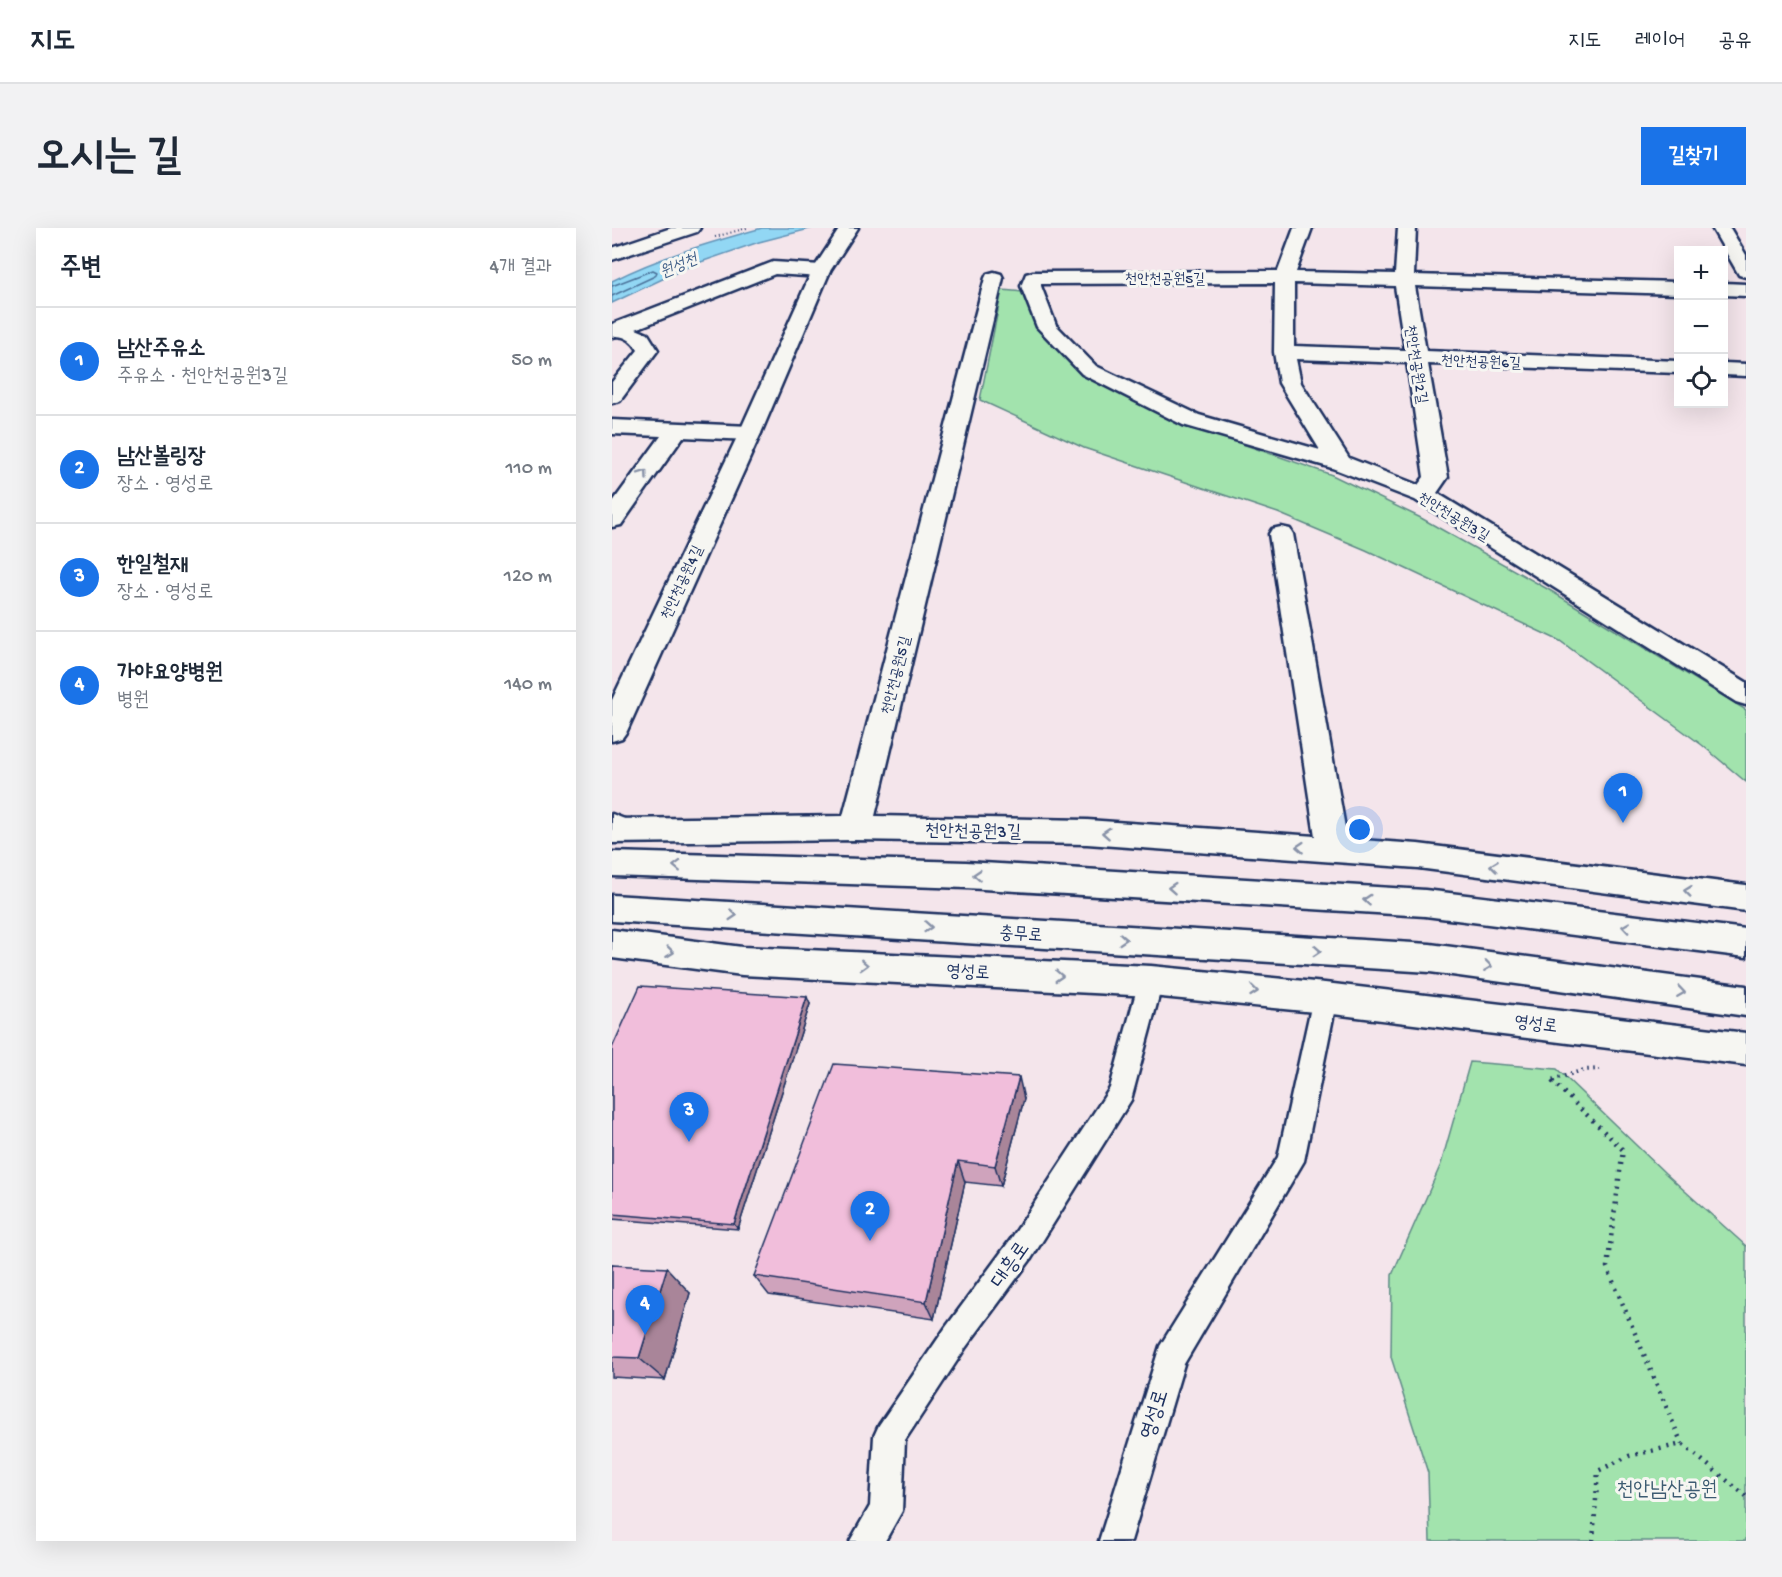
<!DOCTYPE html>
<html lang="ko">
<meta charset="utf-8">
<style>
:root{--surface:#fff;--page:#f2f2f3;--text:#1f2937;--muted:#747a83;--line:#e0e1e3;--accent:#1a73e8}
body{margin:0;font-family:"Gochi Hand","Poor Story",sans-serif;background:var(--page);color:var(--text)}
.controls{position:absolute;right:18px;top:18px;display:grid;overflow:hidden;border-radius:0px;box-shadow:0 6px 24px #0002}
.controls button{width:54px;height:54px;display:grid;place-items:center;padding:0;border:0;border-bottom:2px solid var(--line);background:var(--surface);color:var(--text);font:30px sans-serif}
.you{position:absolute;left:748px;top:602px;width:21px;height:21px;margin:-15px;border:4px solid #fff;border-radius:50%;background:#1a73e8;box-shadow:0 0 0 9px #1a73e833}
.badge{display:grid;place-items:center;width:39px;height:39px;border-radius:50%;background:var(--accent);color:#fff;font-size:20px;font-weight:700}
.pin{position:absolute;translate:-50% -50px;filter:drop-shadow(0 2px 3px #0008)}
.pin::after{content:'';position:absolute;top:32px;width:21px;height:18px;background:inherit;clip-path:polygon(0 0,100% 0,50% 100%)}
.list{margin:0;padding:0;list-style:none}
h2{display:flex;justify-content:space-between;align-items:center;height:78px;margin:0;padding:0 24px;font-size:26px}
h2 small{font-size:20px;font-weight:400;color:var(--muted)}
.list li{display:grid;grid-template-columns:39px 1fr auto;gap:18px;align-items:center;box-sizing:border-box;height:108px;padding:0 24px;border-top:2px solid var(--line)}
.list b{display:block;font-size:22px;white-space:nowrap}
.list p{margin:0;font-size:20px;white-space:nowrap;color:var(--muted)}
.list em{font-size:20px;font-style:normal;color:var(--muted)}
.icon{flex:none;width:33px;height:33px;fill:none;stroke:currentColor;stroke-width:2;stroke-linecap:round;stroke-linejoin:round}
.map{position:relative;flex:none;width:1134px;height:1313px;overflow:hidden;border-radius:0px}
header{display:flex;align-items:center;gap:36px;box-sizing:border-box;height:84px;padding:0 30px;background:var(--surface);border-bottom:2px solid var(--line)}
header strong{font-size:28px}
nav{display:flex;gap:33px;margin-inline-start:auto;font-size:21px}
.intro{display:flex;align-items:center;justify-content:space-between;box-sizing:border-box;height:144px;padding:0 36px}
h1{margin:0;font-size:42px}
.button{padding:15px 27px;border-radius:0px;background:var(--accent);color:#fff;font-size:21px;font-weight:700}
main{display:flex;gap:36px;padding:0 36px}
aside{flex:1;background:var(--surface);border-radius:0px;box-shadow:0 6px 24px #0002}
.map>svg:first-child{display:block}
</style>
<header>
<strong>지도</strong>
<nav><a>지도</a><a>레이어</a><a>공유</a></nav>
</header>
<div class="intro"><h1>오시는 길</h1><a class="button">길찾기</a></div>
<main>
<aside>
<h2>주변<small>4개 결과</small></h2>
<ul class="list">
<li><span class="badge">1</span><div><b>남산주유소</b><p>주유소 · 천안천공원3길</p></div><em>50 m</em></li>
<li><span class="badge">2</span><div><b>남산볼링장</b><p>장소 · 영성로</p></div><em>110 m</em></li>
<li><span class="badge">3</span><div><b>한일철재</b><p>장소 · 영성로</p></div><em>120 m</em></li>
<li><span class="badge">4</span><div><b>가야요양병원</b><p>병원</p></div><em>140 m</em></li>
</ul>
</aside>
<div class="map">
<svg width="1134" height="1313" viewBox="0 0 1134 1313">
<rect width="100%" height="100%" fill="#f4e5eb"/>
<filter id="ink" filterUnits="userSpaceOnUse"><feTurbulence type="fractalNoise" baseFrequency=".0167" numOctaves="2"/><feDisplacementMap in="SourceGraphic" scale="12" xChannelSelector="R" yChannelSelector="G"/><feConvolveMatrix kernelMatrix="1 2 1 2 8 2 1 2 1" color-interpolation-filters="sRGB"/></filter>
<g filter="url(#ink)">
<g fill="#a2e3ad" stroke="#5e8986" stroke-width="1.5">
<polygon points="390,62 412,64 426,99 468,144 573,196 720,247 809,290 939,363 1134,482 1134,554 1090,517 948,413 754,322 666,285 472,220 368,172"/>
<polygon points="858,834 945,841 1053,945 1134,1018 1134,1313 818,1313 816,1245 779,1129 780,1047 829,936"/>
</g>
<path fill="#92d7f4" stroke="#6294b8" stroke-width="1.5" d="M150 0H201L147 14 80 37 0 75V53C47 29 100 14 150 0Z"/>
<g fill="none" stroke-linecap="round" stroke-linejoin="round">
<polyline stroke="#4b729a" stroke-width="1.5" points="0,58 41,42 45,44 43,48 0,68"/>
<g stroke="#1b2f5e" stroke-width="5">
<g id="lane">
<polygon points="539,743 547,746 551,753 519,872 419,1031 354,1119 293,1212 290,1283 273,1313 238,1313 258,1278 262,1208 267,1197 334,1099 399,1011 498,860 527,753 531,746"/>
<polygon points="713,760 722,763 725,770 692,933 572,1136 519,1313 487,1313 548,1118 666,929 701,770 704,763"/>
</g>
</g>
<g stroke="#1b2f5e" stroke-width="5">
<g id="street">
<path d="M682 0H700L684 44 783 46 786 0H804L802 47 1066 54V66L803 58 814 123 1066 133V145L816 136 836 249 825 265 1134 454V477L1124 474 803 272 720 240 571 197 470 146 425 99 409 58 414 46 421 44 666 43ZM663 55 662 124 667 155 708 222 587 187 484 138 444 97 429 58V56ZM682 55 783 58 793 122 682 118ZM684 131 795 135 812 249 806 257 737 230 689 155Z"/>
<path d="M161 34 209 37 216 39 218 43 216 47 209 49 163 46 24 101 36 106 46 122 8 173 0 175V154L26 122C20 112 11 106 0 109V96Z"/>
<polygon points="382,44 389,46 391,50 263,588 475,592 703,608 657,306 660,301 669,299 678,301 681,306 735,611 806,616 1134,657 1134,683 806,640 475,616 244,612 0,615 0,591 231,588 373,50 375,46"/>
<polygon points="1112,55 1134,56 1134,68 1112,67"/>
<polygon points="1112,135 1134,136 1134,148 1112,147"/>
<polygon points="0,192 138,198 146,200 149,205 146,210 138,212 71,209 9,297 0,299 0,275 49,208 0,206"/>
<polygon points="0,702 130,719 539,738 713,755 1134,805 1134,837 713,785 539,768 130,747 0,730"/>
</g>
</g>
<g stroke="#1b2f5e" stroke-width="5">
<g id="secondary">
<polygon points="59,0 88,0 85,4 0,32 0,20"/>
<polygon points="228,0 246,0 218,43 149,205 15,503 10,510 0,513 0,472 127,205 200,43"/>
<polygon points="1100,0 1118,0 1134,27 1134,49 1127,47"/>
<polygon points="0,586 20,594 25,602 20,610 9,614 0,611"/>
<polygon points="0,624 354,634 813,662 1134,701 1134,729 813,688 354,660 0,648"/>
<polygon points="0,667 818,716 1134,758 1134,788 818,744 0,693"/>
</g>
</g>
<polyline stroke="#1b2f5e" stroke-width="2" stroke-dasharray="1 3" stroke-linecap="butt" points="103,9 135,0"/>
<polyline stroke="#1b2f5e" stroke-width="4" stroke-dasharray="1.5 4.5" stroke-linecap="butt" points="942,855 939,852 972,842 988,841"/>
<g stroke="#1b2f5e" stroke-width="4.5" stroke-dasharray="2 6" stroke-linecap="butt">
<polyline points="940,853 1011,922 995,1039 1070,1216"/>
<polyline points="981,1313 986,1243 1017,1228 1070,1216 1134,1268"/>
</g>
<use href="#lane" fill="#f6f6f2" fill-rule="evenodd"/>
<use href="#street" fill="#f6f6f2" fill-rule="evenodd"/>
<use href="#secondary" fill="#f6f6f2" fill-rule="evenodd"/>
</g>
<g fill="#cfa3bc" stroke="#1b2f5e" stroke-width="1.5">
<polygon points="198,776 126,1001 0,991 0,820"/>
<polygon points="412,871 389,958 353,954 322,1091 157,1067 142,1048"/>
<polygon points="0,1037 78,1065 53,1152 0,1149"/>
</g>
<g fill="#a98599" stroke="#1b2f5e" stroke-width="1.5">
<polygon points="195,769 198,776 126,1001 122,996"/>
<polygon points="407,849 412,871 389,958 383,938"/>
<polygon points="346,933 353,954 322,1091 314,1074"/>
<polygon points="55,1040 78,1065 53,1152 27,1130"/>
</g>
<g fill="#f1bedb" stroke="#1b2f5e" stroke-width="1.5">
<polygon points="28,758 195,769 122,996 0,986 0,820"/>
<polygon points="222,836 407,849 383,938 346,933 314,1074 142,1048"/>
<polygon points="0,1037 55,1040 27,1130 0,1129"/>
</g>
<defs><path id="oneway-chevron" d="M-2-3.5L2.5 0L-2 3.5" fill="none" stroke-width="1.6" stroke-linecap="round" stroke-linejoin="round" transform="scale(1.5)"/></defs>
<g stroke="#8892a8">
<use href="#oneway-chevron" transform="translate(32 246) rotate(-54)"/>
<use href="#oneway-chevron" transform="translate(494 605) rotate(-176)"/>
<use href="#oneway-chevron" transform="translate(688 619) rotate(-176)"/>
<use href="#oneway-chevron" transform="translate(65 638) rotate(-178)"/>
<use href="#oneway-chevron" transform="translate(882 638) rotate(-173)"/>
<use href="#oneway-chevron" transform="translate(365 647) rotate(-176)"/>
<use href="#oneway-chevron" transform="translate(560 660) rotate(-176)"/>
<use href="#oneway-chevron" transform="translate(1076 663) rotate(-173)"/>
<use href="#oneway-chevron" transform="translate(755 672) rotate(-176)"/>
<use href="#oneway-chevron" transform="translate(121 687) rotate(4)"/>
<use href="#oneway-chevron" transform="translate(316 699) rotate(4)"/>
<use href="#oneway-chevron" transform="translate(1014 699) rotate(-172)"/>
<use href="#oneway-chevron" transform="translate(511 711) rotate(4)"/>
<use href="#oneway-chevron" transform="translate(705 723) rotate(4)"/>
<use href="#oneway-chevron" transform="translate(58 724) rotate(7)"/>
<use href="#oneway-chevron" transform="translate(252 737) rotate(2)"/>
<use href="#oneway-chevron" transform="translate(876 738) rotate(8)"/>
<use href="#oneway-chevron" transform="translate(447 748) rotate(3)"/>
<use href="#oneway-chevron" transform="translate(642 763) rotate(6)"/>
<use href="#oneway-chevron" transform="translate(1069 764) rotate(8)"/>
</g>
</g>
<g text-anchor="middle" stroke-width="6" stroke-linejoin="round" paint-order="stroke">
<g font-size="15" fill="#1b2f5e" stroke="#f6f6f2">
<text x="553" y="55">천안천공원5길</text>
<text transform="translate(869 133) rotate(2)" y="5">천안천공원6길</text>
<text transform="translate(805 136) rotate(81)" y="5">천안천공원2길</text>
<text transform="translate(842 288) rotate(31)" y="5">천안천공원3길</text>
<text transform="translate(69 354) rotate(-65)" y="5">천안천공원4길</text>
<text transform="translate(283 447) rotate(-76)" y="5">천안천공원5길</text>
</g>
<g font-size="16" font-style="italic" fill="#395984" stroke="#f6f6f2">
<text transform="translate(66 36) rotate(-23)" y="6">원성천</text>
</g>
<g font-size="18" fill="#1b2f5e" stroke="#f6f6f2">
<text transform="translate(361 602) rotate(1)" y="6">천안천공원3길</text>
<text transform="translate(409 705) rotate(4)" y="6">충무로</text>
<text transform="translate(356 743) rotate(3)" y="6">영성로</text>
<text transform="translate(924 795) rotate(7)" y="6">영성로</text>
</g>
<g font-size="21" fill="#1b2f5e" stroke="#f6f6f2">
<text transform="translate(397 1036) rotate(-55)" y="7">대흥로</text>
<text transform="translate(541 1186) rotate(-73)" y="7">영성로</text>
</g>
<g font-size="21" fill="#3d5c72" stroke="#f6f6f2">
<text x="1055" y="1267">천안남산공원</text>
</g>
</g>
</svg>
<div class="controls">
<button>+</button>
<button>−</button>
<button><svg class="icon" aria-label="locate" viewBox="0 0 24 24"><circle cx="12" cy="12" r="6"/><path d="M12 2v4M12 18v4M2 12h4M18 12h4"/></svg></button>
</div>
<div class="you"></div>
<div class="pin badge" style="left:1011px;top:595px">1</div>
<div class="pin badge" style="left:258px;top:1013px">2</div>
<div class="pin badge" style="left:77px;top:914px">3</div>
<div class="pin badge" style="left:33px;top:1107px">4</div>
</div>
</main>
